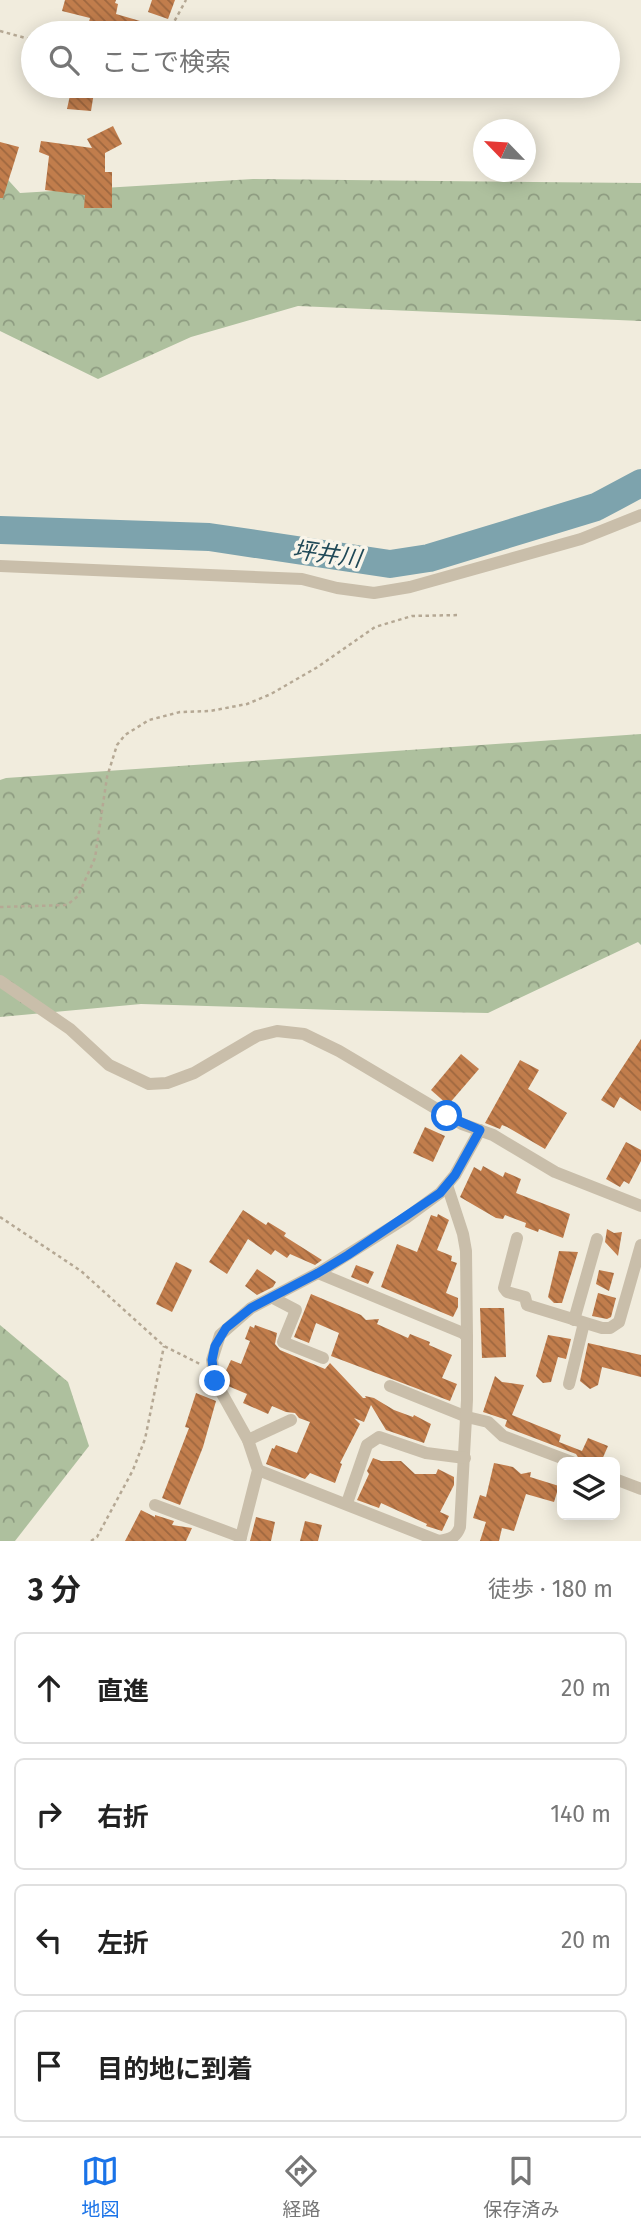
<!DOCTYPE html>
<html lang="ja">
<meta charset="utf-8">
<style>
:root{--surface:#fff;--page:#f2f2f2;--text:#222;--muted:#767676;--line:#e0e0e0;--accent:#1a73e8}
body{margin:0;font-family:"Fira Sans","Noto Sans JP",sans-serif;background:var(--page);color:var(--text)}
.controls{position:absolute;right:21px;bottom:21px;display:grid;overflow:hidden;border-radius:10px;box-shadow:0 4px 18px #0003}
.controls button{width:63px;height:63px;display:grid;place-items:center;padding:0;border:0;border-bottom:2px solid var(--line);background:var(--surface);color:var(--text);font:35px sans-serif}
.compass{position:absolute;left:473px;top:119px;width:63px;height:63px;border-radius:50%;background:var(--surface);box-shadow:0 4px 18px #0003;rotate:295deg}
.stop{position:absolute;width:21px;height:21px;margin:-16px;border:5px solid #1a73e8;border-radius:50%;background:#fff}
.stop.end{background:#1a73e8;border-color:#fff;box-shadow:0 2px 7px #0008}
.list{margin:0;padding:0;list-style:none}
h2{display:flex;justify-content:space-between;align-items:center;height:91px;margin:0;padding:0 28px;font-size:30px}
h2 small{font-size:23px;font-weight:400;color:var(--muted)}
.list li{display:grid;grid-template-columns:46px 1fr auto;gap:21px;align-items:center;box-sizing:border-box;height:112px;margin:0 14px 14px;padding:0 14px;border:2px solid var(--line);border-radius:10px}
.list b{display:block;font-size:26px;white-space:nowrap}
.list em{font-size:23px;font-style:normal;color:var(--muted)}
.icon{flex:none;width:38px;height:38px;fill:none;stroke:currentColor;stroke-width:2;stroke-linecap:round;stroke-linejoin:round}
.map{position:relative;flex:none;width:641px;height:1541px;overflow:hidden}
.search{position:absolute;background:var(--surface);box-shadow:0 4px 18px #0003;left:21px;right:21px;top:21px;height:77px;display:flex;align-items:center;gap:18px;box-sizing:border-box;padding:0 24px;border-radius:38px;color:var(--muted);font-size:26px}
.sheet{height:595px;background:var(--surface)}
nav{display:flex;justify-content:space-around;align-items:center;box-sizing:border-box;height:98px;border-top:2px solid var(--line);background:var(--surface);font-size:19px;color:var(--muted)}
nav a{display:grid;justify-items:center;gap:4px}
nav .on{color:var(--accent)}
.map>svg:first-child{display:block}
</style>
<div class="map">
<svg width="641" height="1541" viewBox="0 0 641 1541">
<defs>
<pattern id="forest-crowns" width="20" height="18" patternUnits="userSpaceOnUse" patternTransform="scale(1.75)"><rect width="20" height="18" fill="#aec09e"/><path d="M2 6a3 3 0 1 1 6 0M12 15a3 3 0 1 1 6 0" fill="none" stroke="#8e9c81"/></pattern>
<pattern id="building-back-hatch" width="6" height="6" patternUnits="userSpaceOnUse" patternTransform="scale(1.75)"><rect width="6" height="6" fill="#c17d4c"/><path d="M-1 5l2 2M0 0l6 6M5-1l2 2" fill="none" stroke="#9e673f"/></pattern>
</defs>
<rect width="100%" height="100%" fill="#f1ecdd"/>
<g fill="url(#forest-crowns)">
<polygon points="0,171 20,193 253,179 641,183 641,321 298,306 191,337 98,379 0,331"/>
<polygon points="641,734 641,945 638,942 488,1013 337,1010 141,1004 0,1017 0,780 6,778"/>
<polygon points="0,1325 68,1382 89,1446 15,1541 0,1541"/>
</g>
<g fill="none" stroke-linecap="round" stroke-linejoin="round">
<polyline stroke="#7da3ad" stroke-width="28" points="0,530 209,537 390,564 429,558 596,507 641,483"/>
</g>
<g fill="url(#building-back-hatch)">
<polygon points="65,0 116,0 115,3 118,4 116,14 171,30 170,33 86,33 90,18 62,11"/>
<polygon points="152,0 175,0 168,19 148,12"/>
<polygon points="72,86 95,86 91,111 67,109"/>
<polygon points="113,126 122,144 105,153 105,172 112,172 112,208 84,208 85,195 45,190 49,156 39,152 41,141 92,148 87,139"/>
<polygon points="0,142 19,147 3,198 0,198"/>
<polygon points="641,1039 641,1111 620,1097 614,1108 601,1100"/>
<polygon points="461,1054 479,1069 448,1105 431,1090"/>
<polygon points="520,1060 539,1070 528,1089 567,1113 545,1149 507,1127 502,1125 500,1129 485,1123"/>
<polygon points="425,1127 445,1136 433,1162 413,1153"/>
<polygon points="626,1142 641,1150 641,1161 629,1184 624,1181 620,1187 606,1179"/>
<polygon points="483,1166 503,1177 505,1172 521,1179 516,1193 570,1214 563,1238 539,1229 538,1232 525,1227 526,1223 505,1215 503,1219 496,1218 460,1197 474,1167 481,1171"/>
<polygon points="243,1210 266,1225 268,1222 286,1233 284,1236 322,1260 315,1265 290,1254 287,1258 275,1250 271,1255 248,1239 227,1274 209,1262"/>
<polygon points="438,1214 449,1220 437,1250 452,1256 451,1261 457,1263 446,1293 458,1298 458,1307 453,1317 381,1287 397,1244 417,1252 431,1215 437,1217"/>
<polygon points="607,1229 614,1233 622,1232 618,1256 605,1242"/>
<polygon points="559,1251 578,1252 562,1303 554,1303 548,1297"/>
<polygon points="176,1262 192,1270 172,1312 156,1304"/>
<polygon points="356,1265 374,1272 368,1284 351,1277"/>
<polygon points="257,1269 276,1282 273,1287 257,1295 245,1286"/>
<polygon points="599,1270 614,1273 609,1291 596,1284"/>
<polygon points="598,1293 616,1298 611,1317 607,1319 592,1316"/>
<polygon points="311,1294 361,1315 366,1320 379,1319 377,1324 408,1338 410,1334 430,1342 429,1345 452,1355 442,1378 457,1384 450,1401 331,1356 339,1333 316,1323 309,1343 294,1337"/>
<polygon points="480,1308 504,1308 506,1357 482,1358"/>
<polygon points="255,1325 277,1333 275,1344 280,1350 325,1369 330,1363 363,1398 366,1398 365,1396 374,1398 394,1410 413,1417 414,1415 431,1424 424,1443 386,1430 371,1405 364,1422 354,1418 360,1424 340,1463 342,1464 335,1483 310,1473 305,1479 266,1464 272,1448 274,1449 276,1445 297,1453 310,1422 299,1418 295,1413 286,1412 272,1406 268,1414 243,1403 247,1394 228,1386 223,1377 231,1360 241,1364 250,1341 245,1339 250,1326 254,1328"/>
<polygon points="548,1335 571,1339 566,1359 558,1357 551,1382 543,1383 536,1376"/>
<polygon points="588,1343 641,1355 641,1377 602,1367 598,1385 590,1389 580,1381"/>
<polygon points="495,1376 502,1382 524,1385 512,1415 561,1435 559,1442 582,1451 588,1438 608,1446 601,1462 581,1462 576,1454 508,1428 505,1426 507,1420 483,1412"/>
<polygon points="196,1393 216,1401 203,1447 180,1505 162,1498 189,1428 185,1427"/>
<polygon points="373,1458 381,1461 401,1461 415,1474 436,1474 438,1469 454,1477 454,1485 440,1512 449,1516 442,1531 426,1526 427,1524 381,1503 379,1508 357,1500 369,1474 367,1471"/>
<polygon points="494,1463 513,1467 521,1474 531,1472 530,1477 559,1486 554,1502 526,1494 514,1531 502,1528 499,1541 480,1541 486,1522 473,1518 480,1495 486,1497"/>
<polygon points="141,1510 155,1517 155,1515 174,1521 172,1525 192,1528 186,1541 125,1541"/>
<polygon points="256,1517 275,1522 271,1541 250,1541"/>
<polygon points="305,1521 322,1525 318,1541 300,1541"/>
</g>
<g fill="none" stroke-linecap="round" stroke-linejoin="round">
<g stroke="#b5a894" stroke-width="2.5" stroke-dasharray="3.5 3.5" stroke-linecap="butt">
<polyline points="0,31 33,40"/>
<polyline points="168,33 186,0"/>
<polyline points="0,907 67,905 78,896 95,858 107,777 117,745 125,735 149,720 180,712 210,711 247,704 271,694 316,668 375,627 412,616 460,615"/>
<polyline points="0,1217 81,1271 164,1346 200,1364"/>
<polyline points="91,1541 97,1537 133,1470 145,1439 164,1346"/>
</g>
<g stroke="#c9beaa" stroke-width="12">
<polyline points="0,566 302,579 337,588 374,593 410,587 581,539 641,515"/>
<polyline points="0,981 70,1029 109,1065 149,1084 167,1083 194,1073 257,1036 277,1031 304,1034 339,1051 462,1124 493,1135 555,1172 641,1206"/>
<polyline points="447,1185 463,1234 466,1251 467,1337"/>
<polyline points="517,1238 504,1288 507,1292 525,1297 527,1305 602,1328 610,1328 619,1322 641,1245"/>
<polyline points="273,1298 296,1310 283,1342 323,1358"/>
<polyline points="574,1320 597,1239"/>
<polyline points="569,1384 584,1323"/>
<polyline points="390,1386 467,1417 488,1422 503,1436 572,1462"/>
<polyline points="248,1440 291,1420"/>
<path d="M258 1470 439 1541C450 1539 456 1538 460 1527L467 1400V1337L463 1333 318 1273"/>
<polyline points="615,1479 641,1489"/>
<polyline points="347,1503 367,1445 379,1437 426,1453 465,1458"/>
<polyline points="155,1505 241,1537"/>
<polyline points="240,1541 258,1470 248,1440 215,1381 212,1360 220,1335 251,1308 318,1273 406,1218 440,1193 455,1175 480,1130"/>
</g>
</g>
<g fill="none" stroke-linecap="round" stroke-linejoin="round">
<polyline stroke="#1a73e8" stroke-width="9" points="215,1381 212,1360 215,1346 226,1328 251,1308 318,1273 348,1255 440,1193 455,1175 480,1130 447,1116"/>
</g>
<g text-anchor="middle" stroke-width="7" stroke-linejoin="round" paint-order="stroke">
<g font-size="23" font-style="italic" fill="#204957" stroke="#f9f5ea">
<text transform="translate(327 554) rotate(8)" y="8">坪井川</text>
</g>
</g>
</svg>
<div class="controls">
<button><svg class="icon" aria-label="layers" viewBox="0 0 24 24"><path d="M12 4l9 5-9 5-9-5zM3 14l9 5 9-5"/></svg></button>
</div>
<svg class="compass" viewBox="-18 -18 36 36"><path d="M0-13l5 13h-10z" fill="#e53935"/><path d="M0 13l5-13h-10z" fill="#767676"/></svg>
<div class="stop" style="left:447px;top:1116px"></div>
<div class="stop end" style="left:215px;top:1381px"></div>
<div class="search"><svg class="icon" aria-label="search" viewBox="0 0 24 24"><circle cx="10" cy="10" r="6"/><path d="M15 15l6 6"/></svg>ここで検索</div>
</div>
<section class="sheet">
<h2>3 分<small>徒歩 · 180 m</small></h2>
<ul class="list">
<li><svg class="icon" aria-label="ahead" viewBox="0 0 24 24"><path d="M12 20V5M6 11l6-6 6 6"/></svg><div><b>直進</b></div><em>20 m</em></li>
<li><svg class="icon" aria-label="right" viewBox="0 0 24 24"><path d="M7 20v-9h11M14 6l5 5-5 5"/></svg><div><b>右折</b></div><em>140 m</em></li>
<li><svg class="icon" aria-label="left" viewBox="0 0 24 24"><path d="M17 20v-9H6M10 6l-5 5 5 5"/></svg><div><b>左折</b></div><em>20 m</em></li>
<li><svg class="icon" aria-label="arrive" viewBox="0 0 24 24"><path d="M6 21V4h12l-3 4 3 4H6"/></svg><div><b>目的地に到着</b></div></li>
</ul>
</section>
<nav>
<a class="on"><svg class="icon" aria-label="map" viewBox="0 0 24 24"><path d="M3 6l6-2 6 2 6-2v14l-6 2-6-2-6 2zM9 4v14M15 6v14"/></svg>地図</a>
<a><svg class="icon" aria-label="directions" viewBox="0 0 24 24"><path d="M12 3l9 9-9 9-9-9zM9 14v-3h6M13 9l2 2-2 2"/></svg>経路</a>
<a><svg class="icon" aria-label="saved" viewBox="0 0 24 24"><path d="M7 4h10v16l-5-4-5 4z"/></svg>保存済み</a>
</nav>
